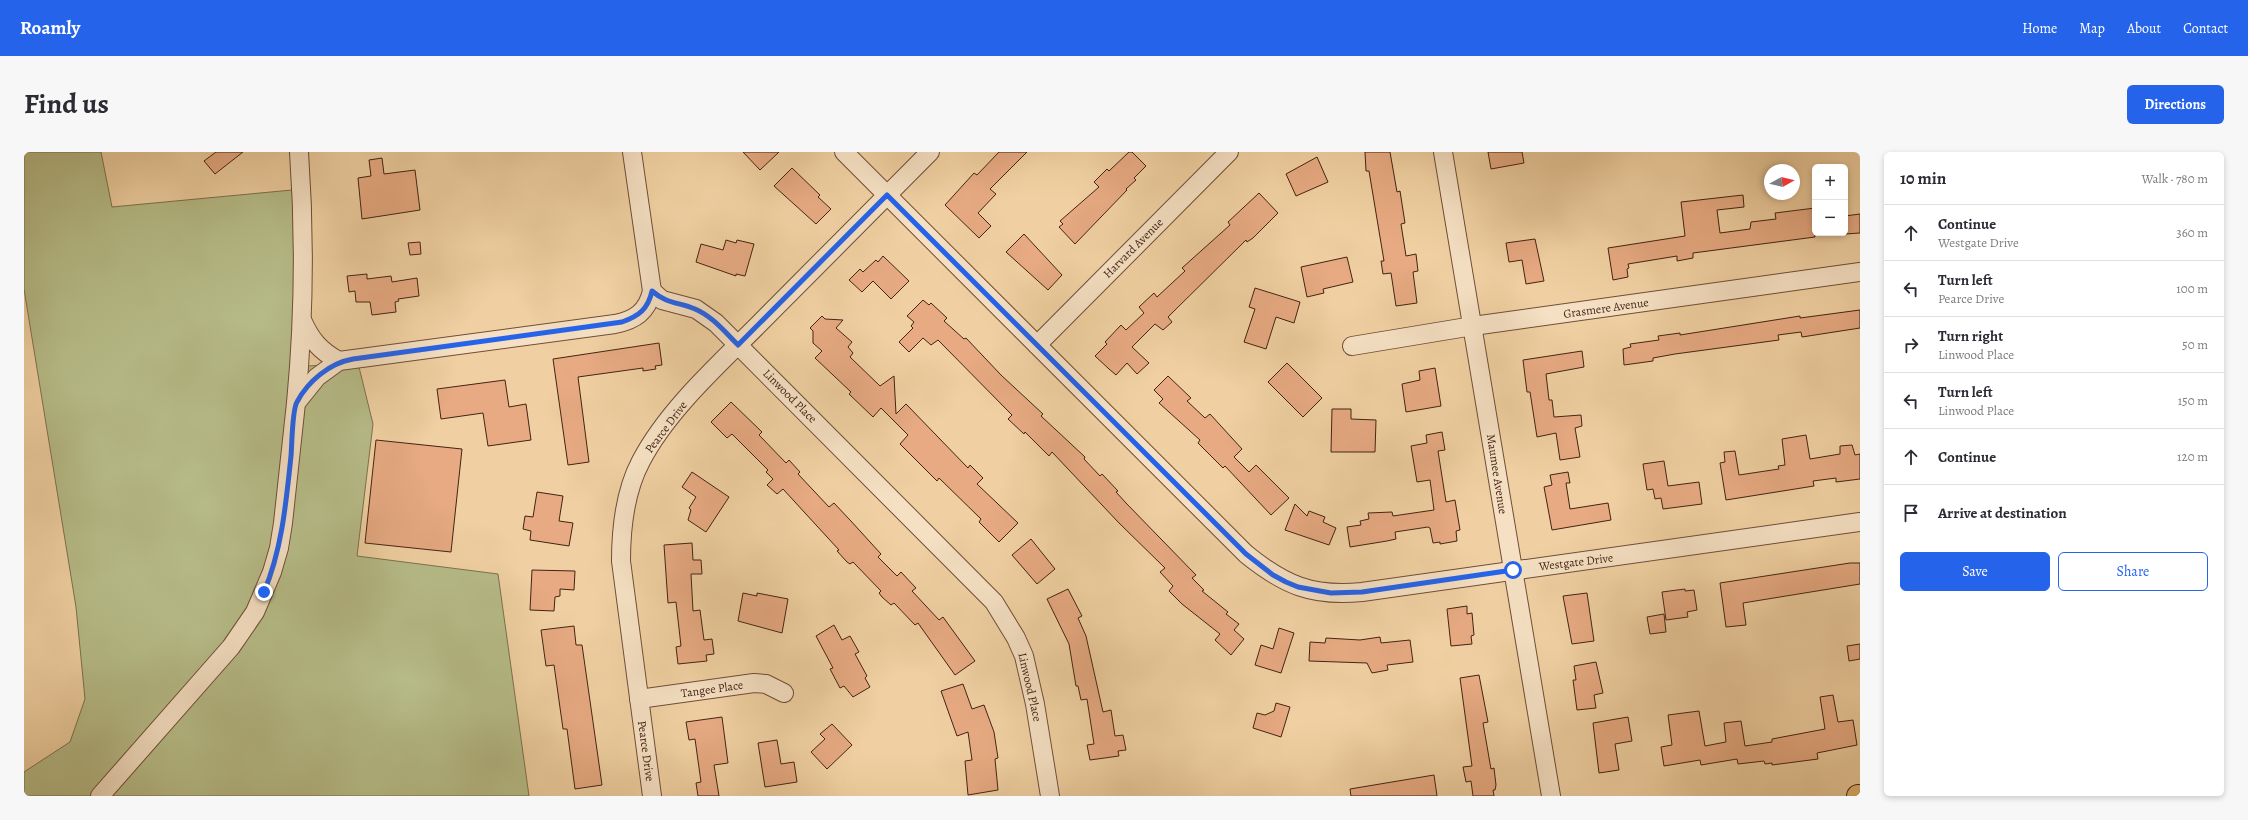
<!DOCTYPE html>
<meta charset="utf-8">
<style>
:root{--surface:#fff;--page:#f7f7f7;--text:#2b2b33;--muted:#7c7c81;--line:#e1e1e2;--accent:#2563eb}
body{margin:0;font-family:Alegreya,serif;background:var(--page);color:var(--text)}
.controls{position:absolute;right:12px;top:12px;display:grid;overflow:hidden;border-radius:6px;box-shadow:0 2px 6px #0003}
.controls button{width:36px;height:36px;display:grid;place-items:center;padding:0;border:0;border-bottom:1px solid var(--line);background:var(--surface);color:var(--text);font:20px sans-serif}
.compass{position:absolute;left:1740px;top:12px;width:36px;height:36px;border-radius:50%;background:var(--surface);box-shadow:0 2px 6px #0003;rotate:82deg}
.stop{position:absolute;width:12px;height:12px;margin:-9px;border:3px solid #2563eb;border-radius:50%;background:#fff}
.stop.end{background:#2563eb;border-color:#fff;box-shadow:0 1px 4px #0008}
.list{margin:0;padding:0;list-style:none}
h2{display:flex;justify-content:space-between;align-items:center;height:52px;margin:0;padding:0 16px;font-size:17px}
h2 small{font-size:13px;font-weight:400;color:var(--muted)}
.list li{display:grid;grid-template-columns:26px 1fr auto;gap:12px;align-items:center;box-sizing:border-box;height:56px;padding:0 16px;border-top:1px solid var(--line)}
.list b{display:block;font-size:15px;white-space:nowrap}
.list p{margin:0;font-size:13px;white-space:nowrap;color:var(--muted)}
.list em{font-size:13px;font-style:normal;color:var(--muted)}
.actions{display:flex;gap:8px;padding:12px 16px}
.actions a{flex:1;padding:9px 0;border:1px solid var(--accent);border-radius:6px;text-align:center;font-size:14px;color:var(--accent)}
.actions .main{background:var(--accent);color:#fff}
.icon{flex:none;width:22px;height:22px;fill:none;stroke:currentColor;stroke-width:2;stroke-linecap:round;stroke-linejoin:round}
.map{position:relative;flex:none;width:1836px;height:644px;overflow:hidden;border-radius:6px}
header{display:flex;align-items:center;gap:24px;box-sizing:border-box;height:56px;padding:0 20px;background:var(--accent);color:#fff}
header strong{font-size:19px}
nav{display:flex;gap:22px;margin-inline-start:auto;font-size:14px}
.intro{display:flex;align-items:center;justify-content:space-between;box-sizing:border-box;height:96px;padding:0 24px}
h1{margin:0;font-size:28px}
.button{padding:10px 18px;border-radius:6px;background:var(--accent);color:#fff;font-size:14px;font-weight:700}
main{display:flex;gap:24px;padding:0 24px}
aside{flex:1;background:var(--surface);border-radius:6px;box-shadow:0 2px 6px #0003}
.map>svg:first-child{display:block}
</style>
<header>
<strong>Roamly</strong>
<nav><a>Home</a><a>Map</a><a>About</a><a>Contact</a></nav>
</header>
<div class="intro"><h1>Find us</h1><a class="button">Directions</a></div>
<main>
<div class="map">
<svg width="1836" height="644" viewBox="0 0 1836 644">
<rect width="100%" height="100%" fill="#f0d0a2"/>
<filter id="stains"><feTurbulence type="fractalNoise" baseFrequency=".005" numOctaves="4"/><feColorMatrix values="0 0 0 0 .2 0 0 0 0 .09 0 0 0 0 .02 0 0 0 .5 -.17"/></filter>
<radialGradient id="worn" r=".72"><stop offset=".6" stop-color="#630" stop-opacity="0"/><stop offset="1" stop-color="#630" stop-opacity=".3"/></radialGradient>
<polygon fill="#b6bc88" stroke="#7d704e" points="0,0 77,0 88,55 268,38 272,81 267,215 334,211 349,272 333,404 474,422 505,644 0,644 0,620 46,590 61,547 52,455 0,137"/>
<g fill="#e7aa82" stroke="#442313">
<polygon points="192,0 219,0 191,22 180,9"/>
<polygon points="719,0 755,0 736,18"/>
<polygon points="975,0 1003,0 966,37 972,42 954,61 967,74 955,86 921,53 950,21 953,23"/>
<polygon points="1105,0 1108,0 1122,14 1110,26 1112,28 1102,37 1103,38 1051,92 1035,75 1039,72 1036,69 1075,35 1070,30 1083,17 1085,19"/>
<polygon points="1341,0 1366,0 1373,40 1376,39 1381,71 1377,72 1382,104 1392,102 1394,119 1389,120 1393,151 1372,154 1367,121 1359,122 1357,109 1360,109 1345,19 1342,19"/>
<polygon points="1464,0 1498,0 1500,11 1467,17"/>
<polygon points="1293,5 1304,30 1272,44 1262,22"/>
<polygon points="358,6 360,22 391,18 396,58 338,67 334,26 347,24 345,8"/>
<polygon points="768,16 796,43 794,45 807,57 792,72 750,34"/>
<polygon points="1235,41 1254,61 1229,86 1223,90 1222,88 1144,165 1148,170 1139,178 1131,172 1108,195 1125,211 1113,222 1103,211 1092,223 1085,217 1071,204 1083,192 1081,190 1097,173 1102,178 1120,161 1115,155 1130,141 1133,145 1161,119 1158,116 1206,73 1204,70"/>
<polygon points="1719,43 1720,55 1693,58 1696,81 1726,77 1727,70 1752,67 1751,61 1791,56 1791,85 1669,101 1669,106 1653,109 1653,104 1604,112 1605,116 1603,117 1604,125 1589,128 1584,96 1661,84 1657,50"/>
<polygon points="1836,62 1836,81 1821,82 1821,64"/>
<polygon points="1000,82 1038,123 1024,138 982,100"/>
<polygon points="1511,87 1520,129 1502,132 1498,108 1485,110 1482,91"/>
<polygon points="702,88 712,91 713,88 730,92 721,124 712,122 712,124 672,110 677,92 699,98"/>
<polygon points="396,90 397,102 386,103 384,91"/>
<polygon points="859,104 885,129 867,147 849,129 838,140 825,128 836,117 839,120 852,108 854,110"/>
<polygon points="1323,105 1329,130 1299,137 1300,141 1283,145 1277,115"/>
<polygon points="343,122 343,127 367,124 368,130 393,126 395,144 374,147 375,149 371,150 372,160 348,163 346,150 332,150 331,139 325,140 323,124"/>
<polygon points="1231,136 1276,150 1270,171 1252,165 1242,197 1220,190 1231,157 1225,155"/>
<polygon points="899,148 905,153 907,151 923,166 920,169 940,187 942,186 977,223 1019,262 1017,264 1061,305 1060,307 1076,324 1078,322 1094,339 1092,340 1102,351 1172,423 1168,426 1180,438 1178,439 1204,460 1202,462 1215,472 1210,478 1220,487 1207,503 1191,488 1196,482 1158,452 1145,439 1149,434 1136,420 1141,416 1095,371 1028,300 1025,304 1001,280 1000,282 984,267 988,263 914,188 907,193 899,186 885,200 875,190 889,176 887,174 890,170 883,164"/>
<polygon points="1836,158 1836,176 1778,185 1777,180 1754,183 1755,188 1651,202 1629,206 1629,209 1600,213 1599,197 1607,195 1606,192 1635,188 1634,184 1656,181 1656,183 1776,164 1776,166"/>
<polygon points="798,164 801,167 819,168 812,176 828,190 824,195 829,201 826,205 856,234 870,224 872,262 882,252 944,316 946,313 959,326 953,332 994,371 975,390 955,370 957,367 915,326 913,329 876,292 884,283 857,256 849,265 825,242 827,240 791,206 798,199 789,191 789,179 786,176"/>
<polygon points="635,191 638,213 631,214 632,217 619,219 619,216 554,225 565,310 544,313 529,207"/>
<polygon points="1558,199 1560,215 1522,222 1525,248 1528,248 1530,265 1557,263 1558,274 1551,276 1556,305 1536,308 1532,281 1513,285 1506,240 1503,240 1499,208"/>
<polygon points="1263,211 1298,246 1279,265 1244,230"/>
<polygon points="1411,216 1417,254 1382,260 1378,232 1396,228 1395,219"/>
<polygon points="1144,224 1167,246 1163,249 1181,266 1186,262 1218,297 1210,305 1225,320 1232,313 1265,346 1247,363 1201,314 1199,316 1174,291 1176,288 1135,251 1139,247 1130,238"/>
<polygon points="481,228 485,255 502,252 507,288 464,294 459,261 417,267 413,237"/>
<polygon points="707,250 738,280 735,283 762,311 765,308 776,320 774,322 805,355 810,351 826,368 857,402 854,405 873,424 877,420 892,436 888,439 915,468 919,465 951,509 931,523 894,471 891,473 870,451 867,453 858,445 855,441 857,439 829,410 826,412 823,410 813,399 815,398 759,337 753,342 743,333 749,327 742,320 744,318 708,282 703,286 687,270"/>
<polygon points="1308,257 1327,257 1327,267 1352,268 1351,300 1307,300"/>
<polygon points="1418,280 1421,298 1414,299 1422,350 1431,348 1436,378 1432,379 1433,389 1416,392 1416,390 1409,391 1406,376 1404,375 1371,380 1372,387 1363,389 1326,395 1323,375 1337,373 1336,369 1345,367 1344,361 1368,360 1369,364 1410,358 1406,328 1393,330 1387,294 1403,291 1402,283"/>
<polygon points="1782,283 1786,307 1816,302 1816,294 1828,293 1831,303 1836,302 1836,327 1812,330 1812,326 1789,329 1790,334 1702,348 1696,311 1701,310 1700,300 1711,299 1715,323 1755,317 1754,314 1761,313 1758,287"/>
<polygon points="352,288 438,297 427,400 341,391"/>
<polygon points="1640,309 1644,334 1675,330 1678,352 1639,357 1637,346 1631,347 1629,337 1623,338 1619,312"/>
<polygon points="668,320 705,345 682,380 664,368 667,358 665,356 672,345 658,335"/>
<polygon points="1544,320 1546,331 1542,331 1546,357 1584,351 1587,368 1528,378 1520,335 1528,333 1526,323"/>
<polygon points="513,340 539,344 535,369 549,371 545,394 506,388 507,379 499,377 501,364 509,365"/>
<polygon points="1271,352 1283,364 1285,359 1301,365 1299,370 1312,376 1305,393 1261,378"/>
<polygon points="1007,387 1031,417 1013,432 988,403"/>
<polygon points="668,391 669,408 677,408 678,422 667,422 669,459 676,458 680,488 688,487 690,502 682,503 683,509 654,512 652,495 657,494 652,450 644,451 640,393"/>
<polygon points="1826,411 1836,411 1836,432 1719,451 1722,473 1702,475 1696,431"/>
<polygon points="508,418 551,419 550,438 536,437 536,444 531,445 530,459 506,458"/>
<polygon points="1044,437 1058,464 1054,466 1062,484 1079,560 1087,558 1091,584 1099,583 1102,598 1094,599 1095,604 1066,608 1063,593 1070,592 1063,547 1057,548 1054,534 1052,534 1045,492 1023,447"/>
<polygon points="1661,437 1661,439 1670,438 1673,458 1663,460 1664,465 1642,468 1638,440"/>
<polygon points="719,441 733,444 733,441 764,447 758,481 714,469"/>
<polygon points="1563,441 1570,489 1548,492 1539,444"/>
<polygon points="1443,454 1443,462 1448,461 1450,483 1447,484 1448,492 1427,494 1423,457"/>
<polygon points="1640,462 1642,480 1626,482 1623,465"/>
<polygon points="810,473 818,488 826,484 835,500 831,502 843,524 841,526 846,535 829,545 820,534 816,536 806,517 809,516 792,484"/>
<polygon points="550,474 552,493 558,493 578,633 551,637 543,577 539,577 530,513 522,514 517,478"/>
<polygon points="1255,476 1270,481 1257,521 1231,513 1237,493 1249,497"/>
<polygon points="1356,485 1357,491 1386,488 1389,510 1363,513 1364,518 1348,521 1343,511 1285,509 1286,490 1301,491 1302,486 1336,488"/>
<polygon points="1836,492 1836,507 1825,509 1823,494"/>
<polygon points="1572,510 1579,541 1570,543 1572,556 1553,558 1549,528 1552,528 1550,514"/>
<polygon points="1455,523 1464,570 1459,571 1467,617 1470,616 1472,633 1471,638 1469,638 1470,644 1449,644 1447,629 1442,630 1439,615 1448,614 1436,526"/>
<polygon points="939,532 948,557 960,553 970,580 974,606 971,607 974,638 944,643 941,609 948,608 944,580 933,584 917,539"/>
<polygon points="1809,543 1814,570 1829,568 1833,593 1793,601 1794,607 1748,613 1748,611 1741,612 1740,609 1714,612 1713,607 1677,613 1676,608 1640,614 1637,595 1648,593 1644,563 1675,559 1681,594 1702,590 1700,571 1717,569 1721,594 1748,590 1748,587 1801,577 1796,545"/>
<polygon points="1252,551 1266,555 1257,585 1229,576 1233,561 1241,563 1250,559"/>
<polygon points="698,565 704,611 690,613 695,644 674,644 672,631 677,630 671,587 665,588 662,570"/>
<polygon points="1604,565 1608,589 1591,592 1595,618 1575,621 1569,571"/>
<polygon points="808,572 828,593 803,617 787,600 801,587 796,582"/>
<polygon points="753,588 757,612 770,610 773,630 741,635 734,591"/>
<polygon points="1410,623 1413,644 1327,644 1326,637"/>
</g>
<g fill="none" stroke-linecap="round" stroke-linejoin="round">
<g stroke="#6f4e37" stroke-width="20">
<g id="minor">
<path d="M820 0 1222 402C1260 433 1288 445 1338 440L1836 370"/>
<polyline points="1419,0 1527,644"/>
<polyline points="628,139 638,148 672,157 692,171 970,450 992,486 1000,504 1011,552 1026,644"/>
<path d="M278 168C287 188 296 199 315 209"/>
<polyline points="1013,193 1205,0"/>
<polyline points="1328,194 1449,174 1836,120"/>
<path d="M272 251C280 167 281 83 275 0"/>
<polyline points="615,547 730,531 742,532 760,541"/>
<path d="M76 644 207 495 231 460 248 420 255 396 259 371 272 251 293 225 315 209 591 172C611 168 623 160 628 139L608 0"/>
<path d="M628 644 597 409C597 376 601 339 617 309 643 259 693 214 733 174 791 116 848 58 906 0"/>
</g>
</g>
<g stroke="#442313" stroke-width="24">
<polyline id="major" points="1834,644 1836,644"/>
</g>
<use href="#minor" stroke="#f5e0c3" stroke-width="18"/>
<use href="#major" stroke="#e8b871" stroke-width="22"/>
</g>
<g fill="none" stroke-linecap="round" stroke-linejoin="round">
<path stroke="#2563eb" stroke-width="5" d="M240 440C258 397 262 351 267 304 268 293 268 258 273 250 284 229 306 211 329 207L598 170C615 164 624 157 628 139 643 152 654 150 671 157 688 164 701 180 714 193L863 43 1222 402 1249 423 1262 430 1274 435 1307 441 1338 440 1489 418"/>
</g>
<g text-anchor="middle" stroke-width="3" stroke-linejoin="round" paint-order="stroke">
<g font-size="12" fill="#442313" stroke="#f5e0c3">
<text transform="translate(1109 96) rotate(-45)" y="4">Harvard Avenue</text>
<text transform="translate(1582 156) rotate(-8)" y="4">Grasmere Avenue</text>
<text transform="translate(766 244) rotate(45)" y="4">Linwood Place</text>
<text transform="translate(642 275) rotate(-53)" y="4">Pearce Drive</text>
<text transform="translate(1473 322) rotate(81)" y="4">Maumee Avenue</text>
<text transform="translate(1552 410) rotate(-7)" y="4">Westgate Drive</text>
<text transform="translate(1006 535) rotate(77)" y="4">Linwood Place</text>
<text transform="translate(688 537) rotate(-8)" y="4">Tangee Place</text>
<text transform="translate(622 599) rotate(82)" y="4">Pearce Drive</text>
</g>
</g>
<rect width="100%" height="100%" filter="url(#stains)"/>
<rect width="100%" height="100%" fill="url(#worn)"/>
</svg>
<div class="controls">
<button>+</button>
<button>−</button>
</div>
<svg class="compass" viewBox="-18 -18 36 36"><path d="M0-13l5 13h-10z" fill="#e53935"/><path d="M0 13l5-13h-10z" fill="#7c7c81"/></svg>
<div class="stop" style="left:1489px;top:418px"></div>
<div class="stop end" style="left:240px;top:440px"></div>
</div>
<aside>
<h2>10 min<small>Walk · 780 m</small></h2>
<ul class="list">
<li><svg class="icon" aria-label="ahead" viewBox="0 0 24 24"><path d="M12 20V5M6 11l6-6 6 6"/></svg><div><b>Continue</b><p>Westgate Drive</p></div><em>360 m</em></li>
<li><svg class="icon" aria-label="left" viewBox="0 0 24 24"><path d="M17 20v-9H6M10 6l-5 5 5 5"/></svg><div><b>Turn left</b><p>Pearce Drive</p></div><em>100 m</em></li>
<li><svg class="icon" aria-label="right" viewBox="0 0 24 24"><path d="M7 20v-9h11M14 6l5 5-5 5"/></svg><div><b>Turn right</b><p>Linwood Place</p></div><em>50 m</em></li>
<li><svg class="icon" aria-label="left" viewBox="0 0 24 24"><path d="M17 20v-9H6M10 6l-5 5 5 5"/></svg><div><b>Turn left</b><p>Linwood Place</p></div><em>150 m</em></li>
<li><svg class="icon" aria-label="ahead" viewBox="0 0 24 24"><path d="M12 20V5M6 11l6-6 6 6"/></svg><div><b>Continue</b></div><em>120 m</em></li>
<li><svg class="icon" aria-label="arrive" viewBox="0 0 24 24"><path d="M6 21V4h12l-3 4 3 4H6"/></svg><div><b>Arrive at destination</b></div></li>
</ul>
<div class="actions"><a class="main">Save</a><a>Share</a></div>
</aside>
</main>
